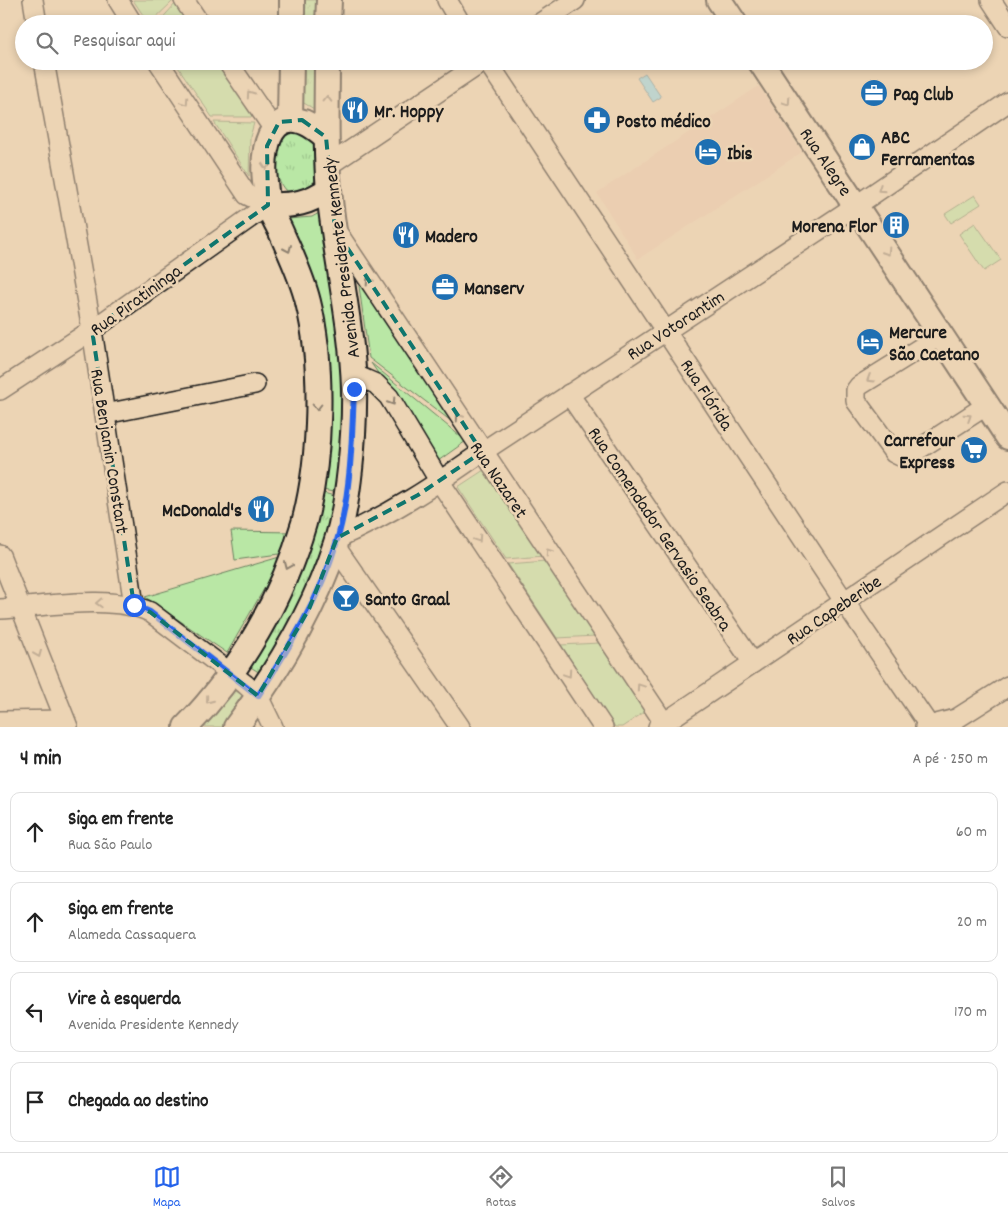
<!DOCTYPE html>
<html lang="pt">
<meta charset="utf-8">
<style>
:root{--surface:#fff;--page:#f2f2f2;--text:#222;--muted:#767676;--line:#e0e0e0;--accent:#2563eb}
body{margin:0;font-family:Dekko,sans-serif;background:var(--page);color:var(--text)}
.stop{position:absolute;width:15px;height:15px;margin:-11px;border:4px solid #2563eb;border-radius:50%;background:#fff}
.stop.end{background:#2563eb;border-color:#fff;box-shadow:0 1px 5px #0008}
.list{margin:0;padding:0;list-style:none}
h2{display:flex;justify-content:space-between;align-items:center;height:65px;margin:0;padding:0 20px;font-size:21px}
h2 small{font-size:16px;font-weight:400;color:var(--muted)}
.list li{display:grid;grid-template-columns:32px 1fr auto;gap:15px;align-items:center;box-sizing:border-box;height:80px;margin:0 10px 10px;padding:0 10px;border:1px solid var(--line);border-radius:10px}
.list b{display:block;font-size:19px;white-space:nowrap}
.list p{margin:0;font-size:16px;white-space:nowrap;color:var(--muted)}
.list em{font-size:16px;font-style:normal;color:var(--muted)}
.icon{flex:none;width:28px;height:28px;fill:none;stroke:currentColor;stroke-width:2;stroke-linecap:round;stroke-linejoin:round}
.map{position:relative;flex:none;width:1008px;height:727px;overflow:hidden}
.search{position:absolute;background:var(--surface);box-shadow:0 2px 8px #0003;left:15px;right:15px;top:15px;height:55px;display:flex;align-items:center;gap:12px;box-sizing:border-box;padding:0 18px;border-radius:28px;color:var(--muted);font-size:19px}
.sheet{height:425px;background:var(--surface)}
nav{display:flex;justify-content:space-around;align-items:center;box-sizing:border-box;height:70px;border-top:1px solid var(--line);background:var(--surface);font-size:14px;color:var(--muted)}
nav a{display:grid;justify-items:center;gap:2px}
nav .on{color:var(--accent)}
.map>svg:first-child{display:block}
</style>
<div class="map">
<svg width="1008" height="727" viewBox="0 0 1008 727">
<defs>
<pattern id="park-tufts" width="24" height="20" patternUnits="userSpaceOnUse" patternTransform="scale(1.25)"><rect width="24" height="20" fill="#b9e7a5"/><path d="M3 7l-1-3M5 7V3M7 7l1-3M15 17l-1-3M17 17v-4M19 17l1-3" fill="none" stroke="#9ec68d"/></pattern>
</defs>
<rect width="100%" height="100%" fill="#ecd4b4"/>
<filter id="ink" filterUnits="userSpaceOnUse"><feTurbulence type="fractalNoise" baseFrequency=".02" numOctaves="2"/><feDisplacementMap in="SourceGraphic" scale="10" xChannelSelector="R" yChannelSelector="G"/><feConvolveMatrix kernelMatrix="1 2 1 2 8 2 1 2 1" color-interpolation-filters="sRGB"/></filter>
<g filter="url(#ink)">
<polygon fill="#e8c8ad" points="759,86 802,152 638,259 597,193"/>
<g fill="#b9e7a5" stroke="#6a8260">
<polygon points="133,0 174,0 149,24"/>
<polygon points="176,3 190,24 157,24"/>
<polygon points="174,61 216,61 255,117 212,117"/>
<polygon points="214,122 254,123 250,137 249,176"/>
<polygon points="975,195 981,204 951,223 945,214"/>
<path d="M326 209 348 374 340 493 322 490C332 415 336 336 309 264 303 248 295 233 288 219L312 217Z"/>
<polygon points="975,223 1001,260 984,271 959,234"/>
<polygon points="358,279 464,431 369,358"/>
<polygon points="371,363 466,441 438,461"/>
<polygon points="487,468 544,556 506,559 458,487"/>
<polygon points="231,531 293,532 286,553 235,560"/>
<polygon points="283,556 227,653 145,597"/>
<polygon points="546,561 596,636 557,638 508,564"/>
<polygon points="599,643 646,711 622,727 615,727 561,645"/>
</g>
<g fill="url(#park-tufts)" stroke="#6a8260">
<polygon points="302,0 323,0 322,24 302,24"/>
<polygon points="302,61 322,61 321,113 302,102"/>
<path d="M289 127 315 137C316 152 323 181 306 190 302 192 295 192 290 194 277 186 271 161 276 147 279 140 285 133 289 127Z"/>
<polygon points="320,492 338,497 301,614 265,676 249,666"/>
<polygon points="232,689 249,699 226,727 200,727"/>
</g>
<polygon fill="#8ad5ea" stroke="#5e8b98" points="645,73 661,97 653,102 637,78"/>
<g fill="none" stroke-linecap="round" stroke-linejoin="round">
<g stroke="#1c1c1c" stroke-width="22">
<g id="minor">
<polyline points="33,0 37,24"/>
<polyline points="118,0 133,24"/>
<polyline points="184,0 200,24"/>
<polyline points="447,0 461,24"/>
<polyline points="991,0 1008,26"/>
<polyline points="539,24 575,0"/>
<polyline points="44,61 92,330 134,605"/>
<polyline points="158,61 247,195 268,205"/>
<polyline points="227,61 273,128"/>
<polyline points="487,61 844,601 930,727"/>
<polyline points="329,165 484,61"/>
<polyline points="335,229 667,727"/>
<polyline points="941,335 859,386 856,390 856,401 894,453 900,456 913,453 987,405"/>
<polyline points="353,374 376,384 389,397 440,482 603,727"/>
<polyline points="0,390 92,330 268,205"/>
<polyline points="569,394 753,663"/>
<polyline points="105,414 255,384"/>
<path d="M337 538C390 515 435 485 482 452L857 205 1008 102"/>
<polyline points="335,546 460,727"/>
<polyline points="0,555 68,727"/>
<path d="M0 609C45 607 110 594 150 612L245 684 258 696 273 727"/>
<polyline points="0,721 65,720"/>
<polyline points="658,727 1008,491"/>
<polyline points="925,727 956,719 1008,686"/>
</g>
</g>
<g stroke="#1c1c1c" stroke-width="28">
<g id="major">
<polyline points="719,0 735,24"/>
<polyline points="292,24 292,0"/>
<polyline points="328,24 329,0"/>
<polyline points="760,61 1008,437"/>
<polyline points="290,119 291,61"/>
<path d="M268 205C293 206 309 203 329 189"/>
<path d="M186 727C240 672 283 597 304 523 321 459 324 366 308 302 302 277 291 255 281 232 277 223 271 214 268 204 266 197 266 189 265 182 260 135 280 96 326 137"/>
<path d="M236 727C277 672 314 611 335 546 349 506 355 431 354 388 352 322 335 256 329 190 325 147 327 104 327 61"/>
</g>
</g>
<use href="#minor" stroke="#ecd4b4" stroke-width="19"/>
<use href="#major" stroke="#ecd4b4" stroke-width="24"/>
</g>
<defs><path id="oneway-chevron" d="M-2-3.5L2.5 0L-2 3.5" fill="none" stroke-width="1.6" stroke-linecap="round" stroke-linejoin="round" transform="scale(1.25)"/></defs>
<g stroke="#8e8170">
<use href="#oneway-chevron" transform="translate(250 94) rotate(-125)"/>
<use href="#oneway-chevron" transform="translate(327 99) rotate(-89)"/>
<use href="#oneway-chevron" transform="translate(185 102) rotate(56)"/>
<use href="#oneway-chevron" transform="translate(787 102) rotate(56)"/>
<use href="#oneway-chevron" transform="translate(266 166) rotate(93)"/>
<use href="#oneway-chevron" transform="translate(881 189) rotate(146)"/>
<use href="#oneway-chevron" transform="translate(288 249) rotate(66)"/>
<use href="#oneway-chevron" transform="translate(887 252) rotate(57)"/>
<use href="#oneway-chevron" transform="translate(369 281) rotate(-123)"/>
<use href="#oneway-chevron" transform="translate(870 379) rotate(148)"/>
<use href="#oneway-chevron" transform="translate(392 402) rotate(57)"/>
<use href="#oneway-chevron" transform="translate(317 407) rotate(90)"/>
<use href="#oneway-chevron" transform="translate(459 417) rotate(-123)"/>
<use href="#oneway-chevron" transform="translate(968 417) rotate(-33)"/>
<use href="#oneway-chevron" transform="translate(478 539) rotate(56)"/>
<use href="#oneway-chevron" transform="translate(549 552) rotate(-124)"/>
<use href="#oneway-chevron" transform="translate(288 566) rotate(113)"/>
<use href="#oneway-chevron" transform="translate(99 603) rotate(177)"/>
<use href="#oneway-chevron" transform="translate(38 654) rotate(68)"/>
<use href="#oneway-chevron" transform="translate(568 674) rotate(56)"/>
<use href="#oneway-chevron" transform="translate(640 687) rotate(-124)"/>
<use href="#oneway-chevron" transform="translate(209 700) rotate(129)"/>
</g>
</g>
<g fill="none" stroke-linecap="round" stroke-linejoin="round" filter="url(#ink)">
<path stroke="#2563eb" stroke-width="6" d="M134 605 150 612 258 696C289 648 320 598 336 544 351 495 352 440 354 389"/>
</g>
<path d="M0 0H1008V727H0ZM302 120 326 137 335 229 482 452 418 495 337 538 309 609 258 696 150 612 134 605 92 330 268 205 267 146 279 122Z" fill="#ecd4b4" fill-opacity=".55" fill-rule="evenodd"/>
<path fill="none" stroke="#0f766e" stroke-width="4" stroke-dasharray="10 6" stroke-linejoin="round" d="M302 120 326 137 335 229 482 452 418 495 337 538 309 609 258 696 150 612 134 605 92 330 268 205 267 146 279 122Z"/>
<defs>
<g id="office-disc" transform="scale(1.4375)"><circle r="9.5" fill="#1f6fb2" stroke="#ecd4b4"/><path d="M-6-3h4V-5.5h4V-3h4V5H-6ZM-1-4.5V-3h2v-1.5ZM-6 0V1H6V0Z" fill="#fff"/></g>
<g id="restaurant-disc" transform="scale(1.4375)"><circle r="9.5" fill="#1f6fb2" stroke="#ecd4b4"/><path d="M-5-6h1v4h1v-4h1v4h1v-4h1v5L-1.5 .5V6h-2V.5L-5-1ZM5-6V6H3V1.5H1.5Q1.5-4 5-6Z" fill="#fff"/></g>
<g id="pharmacy-disc" transform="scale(1.4375)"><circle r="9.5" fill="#1f6fb2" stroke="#ecd4b4"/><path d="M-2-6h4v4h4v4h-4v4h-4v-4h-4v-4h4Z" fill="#fff"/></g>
<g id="shop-disc" transform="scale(1.4375)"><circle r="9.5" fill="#1f6fb2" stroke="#ecd4b4"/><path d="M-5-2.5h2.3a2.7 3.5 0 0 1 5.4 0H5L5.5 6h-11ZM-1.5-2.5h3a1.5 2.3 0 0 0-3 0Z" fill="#fff"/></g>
<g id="hotel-disc" transform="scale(1.4375)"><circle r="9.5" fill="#1f6fb2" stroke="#ecd4b4"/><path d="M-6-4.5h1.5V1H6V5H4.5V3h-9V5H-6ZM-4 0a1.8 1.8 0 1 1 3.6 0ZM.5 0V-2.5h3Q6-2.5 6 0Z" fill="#fff"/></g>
<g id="building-disc" transform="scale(1.4375)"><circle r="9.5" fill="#1f6fb2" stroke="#ecd4b4"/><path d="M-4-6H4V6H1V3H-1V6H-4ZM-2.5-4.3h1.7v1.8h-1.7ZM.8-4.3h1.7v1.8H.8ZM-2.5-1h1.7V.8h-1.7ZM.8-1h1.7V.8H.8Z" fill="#fff"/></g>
<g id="supermarket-disc" transform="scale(1.4375)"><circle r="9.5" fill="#1f6fb2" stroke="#ecd4b4"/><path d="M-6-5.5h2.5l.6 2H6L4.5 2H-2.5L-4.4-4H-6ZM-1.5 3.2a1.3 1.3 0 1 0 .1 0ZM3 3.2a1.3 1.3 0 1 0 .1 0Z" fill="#fff"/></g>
<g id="bar-disc" transform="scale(1.4375)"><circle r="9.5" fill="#1f6fb2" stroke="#ecd4b4"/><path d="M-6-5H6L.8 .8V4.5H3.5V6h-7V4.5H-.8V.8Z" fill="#fff"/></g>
</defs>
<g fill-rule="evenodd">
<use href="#office-disc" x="874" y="93"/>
<use href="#restaurant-disc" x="355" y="110"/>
<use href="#pharmacy-disc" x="597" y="120"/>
<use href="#shop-disc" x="862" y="147"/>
<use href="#hotel-disc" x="708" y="152"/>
<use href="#building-disc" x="896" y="225"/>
<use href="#restaurant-disc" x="406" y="235"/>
<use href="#office-disc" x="445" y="287"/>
<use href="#hotel-disc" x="870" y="342"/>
<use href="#supermarket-disc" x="974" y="450"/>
<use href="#restaurant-disc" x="261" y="509"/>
<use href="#bar-disc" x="346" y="598"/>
</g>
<g text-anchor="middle" stroke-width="5" stroke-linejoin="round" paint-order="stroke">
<g font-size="19" font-weight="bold" fill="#1c1c1c" stroke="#ecd4b4" text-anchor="start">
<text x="893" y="100">Pag Club</text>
<text x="374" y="117">Mr. Hoppy</text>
<text x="616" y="127">Posto médico</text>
<text x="881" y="143">ABC<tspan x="881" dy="22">Ferramentas</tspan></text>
<text x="727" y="159">Ibis</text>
<text x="877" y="232" text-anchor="end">Morena Flor</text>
<text x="425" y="242">Madero</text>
<text x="464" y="294">Manserv</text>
<text x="889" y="338">Mercure<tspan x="889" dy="22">São Caetano</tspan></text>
<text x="955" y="446" text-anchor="end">Carrefour<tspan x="955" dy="22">Express</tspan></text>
<text x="242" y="516" text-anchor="end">McDonald's</text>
<text x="365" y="605">Santo Graal</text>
</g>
<g font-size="19" fill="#1c1c1c" stroke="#ecd4b4">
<text transform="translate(827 161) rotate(56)" y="7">Rua Alegre</text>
<text transform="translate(340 258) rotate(-97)" y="7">Avenida Presidente Kennedy</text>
<text transform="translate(135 299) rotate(-36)" y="7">Rua Piratininga</text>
<text transform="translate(675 324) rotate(-33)" y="7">Rua Votorantim</text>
<text transform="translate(708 394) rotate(57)" y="7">Rua Flórida</text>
<text transform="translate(111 451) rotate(81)" y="7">Rua Benjamin Constant</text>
<text transform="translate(500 479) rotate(56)" y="7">Rua Nazaret</text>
<text transform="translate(661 528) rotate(56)" y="7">Rua Comendador Gervasio Seabra</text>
<text transform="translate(833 609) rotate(-34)" y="7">Rua Capeberibe</text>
</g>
</g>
</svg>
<div class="stop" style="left:134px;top:605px"></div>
<div class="stop end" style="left:354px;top:389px"></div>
<div class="search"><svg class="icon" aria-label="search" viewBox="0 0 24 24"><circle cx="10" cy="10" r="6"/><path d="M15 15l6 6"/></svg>Pesquisar aqui</div>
</div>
<section class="sheet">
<h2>4 min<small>A pé · 250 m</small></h2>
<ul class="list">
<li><svg class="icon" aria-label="ahead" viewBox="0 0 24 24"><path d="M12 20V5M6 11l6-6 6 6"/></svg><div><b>Siga em frente</b><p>Rua São Paulo</p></div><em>60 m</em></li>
<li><svg class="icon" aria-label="ahead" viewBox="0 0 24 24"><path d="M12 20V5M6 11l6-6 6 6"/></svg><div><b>Siga em frente</b><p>Alameda Cassaquera</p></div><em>20 m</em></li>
<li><svg class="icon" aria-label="left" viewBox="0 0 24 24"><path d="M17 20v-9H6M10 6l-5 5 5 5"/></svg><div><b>Vire à esquerda</b><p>Avenida Presidente Kennedy</p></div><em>170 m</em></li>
<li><svg class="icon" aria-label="arrive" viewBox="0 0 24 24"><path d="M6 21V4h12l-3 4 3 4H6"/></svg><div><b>Chegada ao destino</b></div></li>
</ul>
</section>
<nav>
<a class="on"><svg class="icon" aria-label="map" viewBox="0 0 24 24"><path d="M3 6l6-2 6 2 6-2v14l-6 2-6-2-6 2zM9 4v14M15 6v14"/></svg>Mapa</a>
<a><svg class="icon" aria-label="directions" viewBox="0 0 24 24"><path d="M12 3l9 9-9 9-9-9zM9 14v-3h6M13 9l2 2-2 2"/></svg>Rotas</a>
<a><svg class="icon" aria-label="saved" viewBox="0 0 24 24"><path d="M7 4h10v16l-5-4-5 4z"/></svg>Salvos</a>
</nav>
